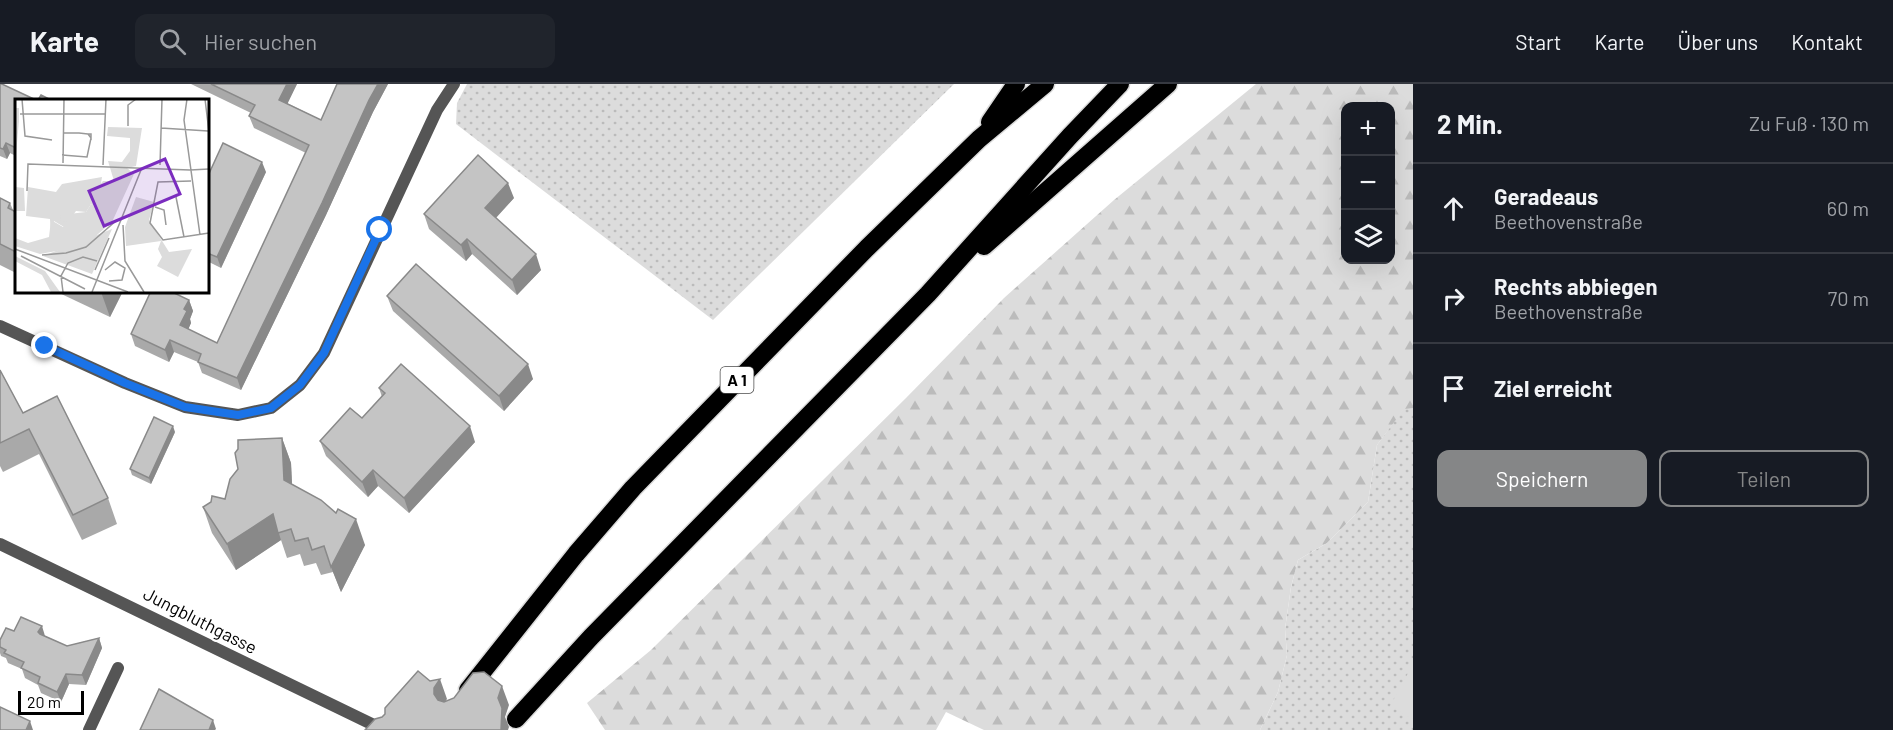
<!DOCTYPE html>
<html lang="de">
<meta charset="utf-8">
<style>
:root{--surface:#171b24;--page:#20242c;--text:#f1f3f6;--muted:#9ea1a6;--line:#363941;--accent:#858687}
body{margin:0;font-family:Barlow,sans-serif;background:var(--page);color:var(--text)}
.controls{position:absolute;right:18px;top:18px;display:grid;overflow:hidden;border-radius:12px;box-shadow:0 6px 24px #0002}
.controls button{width:54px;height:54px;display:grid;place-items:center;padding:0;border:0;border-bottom:2px solid var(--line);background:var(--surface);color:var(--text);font:30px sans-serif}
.scale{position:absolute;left:18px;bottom:15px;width:66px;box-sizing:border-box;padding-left:6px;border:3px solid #000;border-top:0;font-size:16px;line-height:21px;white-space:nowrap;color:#000;-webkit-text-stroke:4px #fff;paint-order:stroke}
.stop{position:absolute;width:18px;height:18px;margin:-14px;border:4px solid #1a73e8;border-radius:50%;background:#fff}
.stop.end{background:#1a73e8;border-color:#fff;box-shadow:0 2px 6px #0008}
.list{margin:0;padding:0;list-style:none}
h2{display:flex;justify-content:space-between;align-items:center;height:78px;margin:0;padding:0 24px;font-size:26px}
h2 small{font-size:20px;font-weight:400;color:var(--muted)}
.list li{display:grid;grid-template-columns:39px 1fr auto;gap:18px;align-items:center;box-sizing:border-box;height:90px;padding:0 24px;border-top:2px solid var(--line)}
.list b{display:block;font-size:22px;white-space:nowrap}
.list p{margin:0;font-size:20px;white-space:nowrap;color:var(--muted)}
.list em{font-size:20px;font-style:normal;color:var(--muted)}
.actions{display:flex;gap:12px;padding:18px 24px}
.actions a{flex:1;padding:14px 0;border:2px solid var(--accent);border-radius:12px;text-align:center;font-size:21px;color:var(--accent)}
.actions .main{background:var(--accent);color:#fff}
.icon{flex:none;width:33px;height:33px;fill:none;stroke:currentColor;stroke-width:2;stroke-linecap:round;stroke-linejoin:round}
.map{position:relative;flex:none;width:1413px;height:646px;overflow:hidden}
header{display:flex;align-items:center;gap:36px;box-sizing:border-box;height:84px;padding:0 30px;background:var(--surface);border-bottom:2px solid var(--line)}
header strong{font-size:28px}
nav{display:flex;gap:33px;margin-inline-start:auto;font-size:21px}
.search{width:420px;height:54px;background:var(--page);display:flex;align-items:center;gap:15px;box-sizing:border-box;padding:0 21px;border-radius:12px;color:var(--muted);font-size:22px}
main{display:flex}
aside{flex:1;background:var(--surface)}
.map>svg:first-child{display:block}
</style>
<header>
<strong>Karte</strong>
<div class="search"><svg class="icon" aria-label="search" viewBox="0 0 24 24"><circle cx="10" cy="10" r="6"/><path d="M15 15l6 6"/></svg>Hier suchen</div>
<nav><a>Start</a><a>Karte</a><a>Über uns</a><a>Kontakt</a></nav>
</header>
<main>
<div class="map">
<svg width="1413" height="646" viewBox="0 0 1413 646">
<defs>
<pattern id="grass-dots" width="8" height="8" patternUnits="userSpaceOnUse" patternTransform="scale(1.5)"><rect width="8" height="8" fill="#dcdcdc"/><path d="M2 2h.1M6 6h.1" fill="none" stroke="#bbb" stroke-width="1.8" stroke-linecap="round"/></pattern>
<pattern id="forest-firs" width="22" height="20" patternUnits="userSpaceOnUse" patternTransform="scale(1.5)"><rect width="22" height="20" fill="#dcdcdc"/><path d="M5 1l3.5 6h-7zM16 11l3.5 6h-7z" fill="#bbb"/></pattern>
</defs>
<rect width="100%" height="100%" fill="#fff"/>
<g fill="url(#grass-dots)">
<polygon points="467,0 954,0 713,236 456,40 457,19"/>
<polygon points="1404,324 1413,324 1413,646 1260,646 1278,608 1287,571 1285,545 1291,503 1298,476 1327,459 1368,418 1377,361"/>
</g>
<path fill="url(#forest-firs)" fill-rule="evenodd" d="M1256 0H1413V324L1404 325 1377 361 1368 418 1327 459 1298 476 1291 503 1285 545 1287 571 1278 608 1260 646H984L946 628 936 646H605L587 619 651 566 906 314 1004 214 1114 116ZM1346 22H1390V176H1346Z"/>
<polygon fill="#dcdcdc" points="1413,580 1413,635 1390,622"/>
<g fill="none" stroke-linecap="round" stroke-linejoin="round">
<g stroke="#dbdbdb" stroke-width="21">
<g id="highway">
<polyline points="990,38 1016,0"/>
<polyline points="984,162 1168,0"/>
<polyline points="468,606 576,470 633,404 867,164 979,55 1045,0"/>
<polyline points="516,635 591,553 928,210 1070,52 1120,0"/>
</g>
</g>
<g stroke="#555" stroke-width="12">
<polyline points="0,242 125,299 185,323 238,331 271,324 300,301 324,269 437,26 454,0"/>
<polyline points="0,460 384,646"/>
<polyline points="89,646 118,584"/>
</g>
<use href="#highway" stroke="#000" stroke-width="18"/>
</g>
<g fill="#a9a9a9">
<polygon points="0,0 16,16 16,72 10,69 7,75 0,72"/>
<polygon points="191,0 297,0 287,19 321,36 337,0 388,0 373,28 326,131 241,306 202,289 198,278 174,268 169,278 135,262 131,250 189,216 193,227 190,235 191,239 188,245 217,259 306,69 254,44 249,32 251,29"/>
<polygon points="266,88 221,184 207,177 207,94"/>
<polygon points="0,114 10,119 13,126 16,128 16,189 0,181"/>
<polygon points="514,114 496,134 541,186 517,211 472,170 466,177 429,145 424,130"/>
<polygon points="55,207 123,207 110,233"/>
<polygon points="387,212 533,295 504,327 393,227"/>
<polygon points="0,286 23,329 108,414 117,440 82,456 39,370 3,388 0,382"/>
<polygon points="379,304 475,358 409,429 378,402 368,413 326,372 320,357 362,334 382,313"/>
<polygon points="175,348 151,400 132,391 130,385"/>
<polygon points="282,354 291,379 292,400 365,461 341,508 333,488 321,491 316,479 304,482 300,470 287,474 281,456 236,486 212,449 203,423 225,415 238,385"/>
<polygon points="14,547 45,552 67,562 99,554 102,564 86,601 69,600 61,618 41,609 38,601 25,594 22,585 8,579 6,574 1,572 0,569 0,556"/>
</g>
<g fill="#898989">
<polygon points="287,0 297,0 284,27 279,16"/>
<polygon points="378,0 388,0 373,28 326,131 241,306 237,294 369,16"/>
<polygon points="6,59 10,69 7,75 3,65"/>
<polygon points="262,78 266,88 221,184 217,173"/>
<polygon points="508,99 514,114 491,139 485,124"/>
<polygon points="467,155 472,170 466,177 461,161"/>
<polygon points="536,170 541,186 517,211 512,196"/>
<polygon points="102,207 123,207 110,233 101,208"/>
<polygon points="189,216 193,227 190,235 191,239 185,253 180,241 184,225"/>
<polygon points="170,256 174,268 169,278 165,266"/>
<polygon points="528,280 533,295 504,327 499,312"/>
<polygon points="173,342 175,348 151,400 149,394"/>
<polygon points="470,342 475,358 409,429 404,414"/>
<polygon points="282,354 291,379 293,421 284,396"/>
<polygon points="373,386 378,402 368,413 362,398"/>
<polygon points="273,430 281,456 236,486 227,460"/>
<polygon points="356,435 365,461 341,508 331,483"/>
<polygon points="42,542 45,552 42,559 38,548"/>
<polygon points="99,554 102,564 86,601 82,591"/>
<polygon points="66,590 69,600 61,618 57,608"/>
<polygon points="440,595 447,615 441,624 434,610 434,604"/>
<polygon points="502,602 509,621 505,633 509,643 508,646 501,646 498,614"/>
<polygon points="213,636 216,645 215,646 209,646"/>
<polygon points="30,637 33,646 26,646"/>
</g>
<g fill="#c4c4c4" stroke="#898989" stroke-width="1.5">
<polygon points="0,0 2,0 36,16 16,16 16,64 6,59 3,65 0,64"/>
<polygon points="211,0 287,0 279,16 321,36 337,0 378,0 369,16 322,119 237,294 198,278 201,270 170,256 165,266 131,250 151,207 170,207 189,216 184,225 187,227 180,241 217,259 309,61 249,32 255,21"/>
<polygon points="41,11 51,16 38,16"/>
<polygon points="223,59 262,78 217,173 207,169 207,94"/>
<polygon points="478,71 508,99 485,124 536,170 512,196 467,155 461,161 424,130"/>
<polygon points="0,114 10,119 8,124 16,128 16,168 0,160"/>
<polygon points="416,180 528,280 499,312 387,212"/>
<polygon points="401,280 470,342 404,414 373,386 362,398 320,357 350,324 362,334 385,309 379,304"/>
<polygon points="0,286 23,329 57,312 108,414 73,431 29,345 0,359"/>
<polygon points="154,333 173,342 149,394 130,385"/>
<polygon points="282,354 284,396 321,416 336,429 338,425 356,435 331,483 324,462 312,466 308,454 295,457 291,445 278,449 273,430 227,460 203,423 211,418 212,412 225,415 230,395 238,385 235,369 238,365 238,356"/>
<polygon points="21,533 42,542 38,548 40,550 67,562 99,554 82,591 66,590 57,608 38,599 40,593 21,584 24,578 4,569 6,566 0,563 0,556 6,544 14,547"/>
<polygon points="418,587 430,597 440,595 434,604 434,610 438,616 444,618 454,614 473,589 484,588 502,602 498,614 502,624 501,646 365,646 375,635 382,633 385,630 385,624"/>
<polygon points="159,605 213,636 209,646 140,646"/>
<polygon points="0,623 30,637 26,646 0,646"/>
</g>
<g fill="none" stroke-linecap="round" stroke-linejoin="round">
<polyline stroke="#1a73e8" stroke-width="8" points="45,262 125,299 185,323 238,331 271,324 300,301 324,269 380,146"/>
</g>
<g text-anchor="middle" stroke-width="4.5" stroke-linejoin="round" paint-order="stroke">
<rect fill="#fff" stroke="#4c4c4c" stroke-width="1.5" x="720.5" y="283" width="33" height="26" rx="4.5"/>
<g font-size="16" font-weight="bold" fill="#000">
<text x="737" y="302">A 1</text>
</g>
<g font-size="18" fill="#000" stroke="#fff">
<text transform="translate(200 537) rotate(27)" y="6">Jungbluthgasse</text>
</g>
</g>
<g transform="translate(15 15)">
<rect width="194" height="194" fill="#fff"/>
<path d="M87 78 82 109 76 105 71 113 61 112 49 128 39 122 36 137 35 120 11 117 13 88 41 93 47 85ZM121 98 139 103 134 121 154 153 177 150 163 178 142 167 147 158 143 150 146 142 111 147 110 128ZM97 130 77 175 28 157ZM0 157 30 172 45 193H36L27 176 0 162Z" fill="#dcdcdc"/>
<path d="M93 28 127 29 121 67 112 69 119 75 97 123 69 147 25 155 0 147V139L13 144 34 138 36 121 48 128 52 123 46 122 45 116 71 113 76 105 82 109 83 88 88 82H99L93 62 107 63 115 52V39L92 37Z" fill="#dcdcdc"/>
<path d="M0 9H4V22L0 66ZM0 88 9 89 10 112H0Z" fill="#dcdcdc"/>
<path fill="none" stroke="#999" stroke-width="1.5" d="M7 0 10 37 37 41M172 0 169 21 185 136M190 0 194 33M5 15H91M113 27V6L121 0M146 29 193 32M48 34H64L73 35H76V39L73 35M47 56 72 58 76 39M48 64 49 0M88 66 91 0M145 66 147 0M175 71 194 70M176 82 143 83 135 124 148 141 194 134M12 92 13 65 175 71M161 98 169 138M140 108 149 111 151 126M108 126 110 162 129 193M0 150 113 193M27 156 51 154 71 148 102 121M6 157 70 190M80 171 94 139M90 171 100 163 110 169 107 181 94 182M48 193 46 177 53 164 68 158 82 162M77 193 126 71"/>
<path fill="#7b2cbf" fill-opacity="0.15" stroke="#7b2cbf" stroke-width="3" d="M150 60 165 95 89 127 74 92Z"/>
<rect width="194" height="194" fill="none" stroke="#000" stroke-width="3"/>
</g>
</svg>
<div class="controls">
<button>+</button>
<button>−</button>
<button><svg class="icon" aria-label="layers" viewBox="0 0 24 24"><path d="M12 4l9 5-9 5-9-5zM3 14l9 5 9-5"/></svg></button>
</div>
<div class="scale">20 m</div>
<div class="stop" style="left:380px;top:146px"></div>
<div class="stop end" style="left:45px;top:262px"></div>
</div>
<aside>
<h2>2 Min.<small>Zu Fuß · 130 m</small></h2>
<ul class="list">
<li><svg class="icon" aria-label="ahead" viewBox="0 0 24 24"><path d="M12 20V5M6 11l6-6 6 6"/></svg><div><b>Geradeaus</b><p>Beethovenstraße</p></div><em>60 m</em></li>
<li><svg class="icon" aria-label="right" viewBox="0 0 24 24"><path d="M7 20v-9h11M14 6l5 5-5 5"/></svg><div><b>Rechts abbiegen</b><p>Beethovenstraße</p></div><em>70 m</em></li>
<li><svg class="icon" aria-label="arrive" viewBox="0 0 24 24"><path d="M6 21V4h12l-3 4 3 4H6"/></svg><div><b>Ziel erreicht</b></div></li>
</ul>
<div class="actions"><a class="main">Speichern</a><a>Teilen</a></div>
</aside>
</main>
